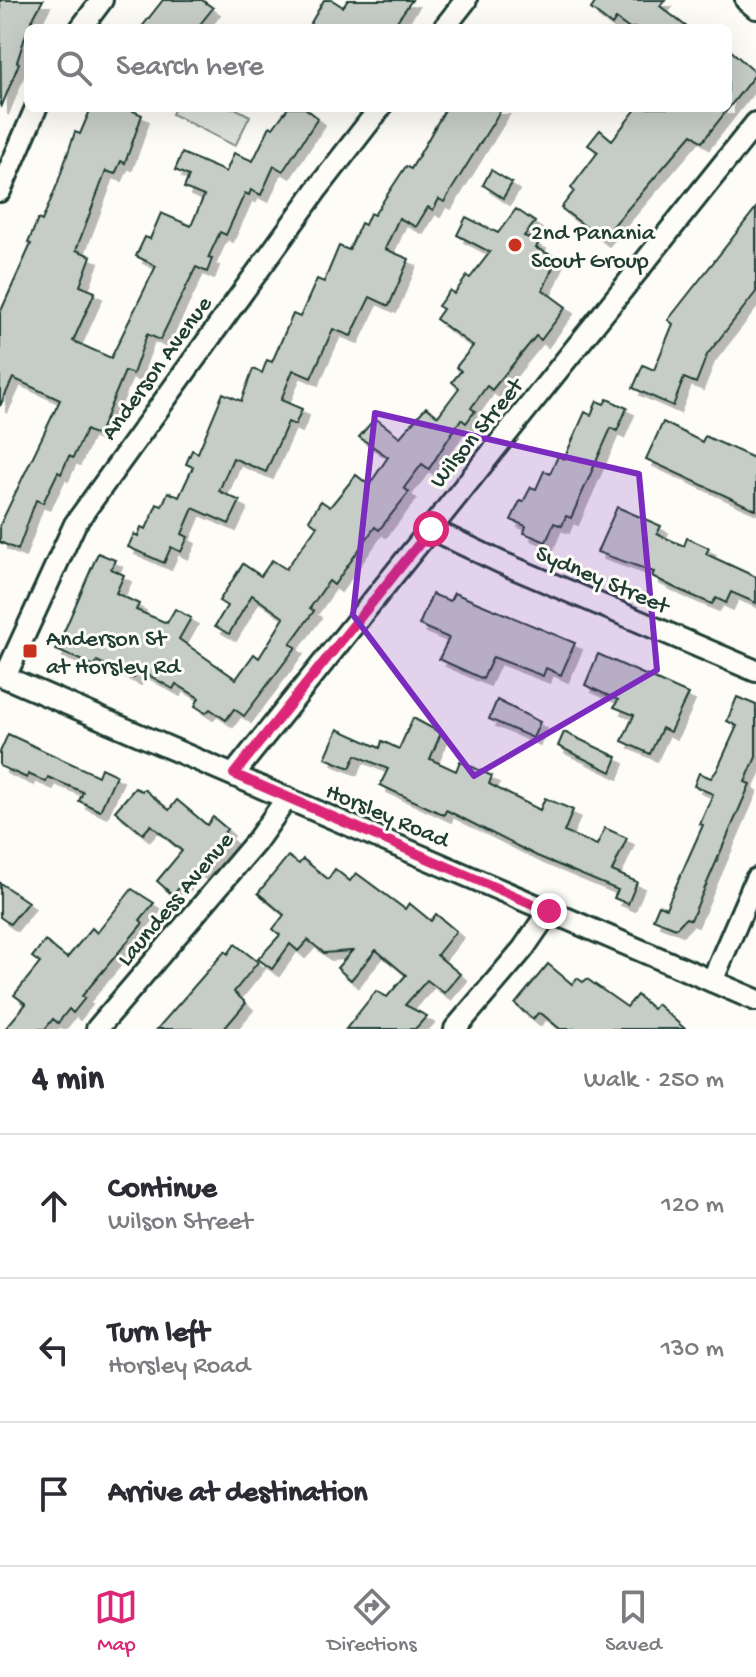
<!DOCTYPE html>
<meta charset="utf-8">
<style>
:root{--surface:#fff;--page:#f2f2f3;--text:#2b2b33;--muted:#7c7c81;--line:#e1e1e2;--accent:#db2777}
body{margin:0;font-family:"Gochi Hand",sans-serif;background:var(--page);color:var(--text)}
.stop{position:absolute;width:24px;height:24px;margin:-18px;border:6px solid #db2777;border-radius:50%;background:#fff}
.stop.end{background:#db2777;border-color:#fff;box-shadow:0 2px 8px #0008}
.list{margin:0;padding:0;list-style:none}
h2{display:flex;justify-content:space-between;align-items:center;height:104px;margin:0;padding:0 32px;font-size:34px}
h2 small{font-size:26px;font-weight:400;color:var(--muted)}
.list li{display:grid;grid-template-columns:52px 1fr auto;gap:24px;align-items:center;box-sizing:border-box;height:144px;padding:0 32px;border-top:2px solid var(--line)}
.list b{display:block;font-size:30px;white-space:nowrap}
.list p{margin:0;font-size:26px;white-space:nowrap;color:var(--muted)}
.list em{font-size:26px;font-style:normal;color:var(--muted)}
.icon{flex:none;width:44px;height:44px;fill:none;stroke:currentColor;stroke-width:2;stroke-linecap:round;stroke-linejoin:round}
.map{position:relative;flex:none;width:756px;height:1029px;overflow:hidden}
.search{position:absolute;background:var(--surface);box-shadow:0 8px 32px #0002;left:24px;right:24px;top:24px;height:88px;display:flex;align-items:center;gap:20px;box-sizing:border-box;padding:0 28px;border-radius:12px;color:var(--muted);font-size:30px}
.sheet{height:536px;background:var(--surface)}
nav{display:flex;justify-content:space-around;align-items:center;box-sizing:border-box;height:112px;border-top:2px solid var(--line);background:var(--surface);font-size:22px;color:var(--muted)}
nav a{display:grid;justify-items:center;gap:4px}
nav .on{color:var(--accent)}
.map>svg:first-child{display:block}
</style>
<div class="map">
<svg width="756" height="1029" viewBox="0 0 756 1029">
<defs>
<filter id="shadow"><feDropShadow dx="7" dy="7" stdDeviation="0" flood-color="#0004"/></filter>
</defs>
<rect width="100%" height="100%" fill="#fdfcf7"/>
<filter id="ink" filterUnits="userSpaceOnUse"><feTurbulence type="fractalNoise" baseFrequency=".0125" numOctaves="2"/><feDisplacementMap in="SourceGraphic" scale="16" xChannelSelector="R" yChannelSelector="G"/><feConvolveMatrix kernelMatrix="1 2 1 2 8 2 1 2 1" color-interpolation-filters="sRGB"/></filter>
<g filter="url(#ink)">
<polygon fill="#dde0db" stroke="#7e8e88" stroke-width="2" points="175,108 235,108 250,116 235,146 172,114"/>
<g fill="#c6cdc7" stroke="#1f3d34" stroke-width="2" filter="url(#shadow)">
<polygon points="0,0 43,0 28,28 17,62 19,63 1,108"/>
<polygon points="163,0 202,0 213,8 197,28 141,28"/>
<polygon points="324,0 332,0 343,7 348,0 412,0 392,28 308,28"/>
<polygon points="597,0 665,0 660,6 688,28 628,28 616,19 612,25 591,9"/>
<polygon points="728,48 756,73 702,142 692,134 602,239 561,208 574,191 571,188 598,152 588,145 600,130 612,140 637,108 728,108"/>
<polygon points="91,108 127,108 142,115 125,163 121,161 115,174 106,171 76,250 91,256 80,286 95,292 73,341 111,358 156,266 136,256 145,237 150,239 161,213 191,226 204,196 184,188 189,176 175,170 182,153 226,172 234,153 253,161 270,126 273,128 288,108 305,108 318,118 283,171 274,166 261,195 251,190 249,195 245,193 226,235 220,232 208,258 212,259 207,272 196,267 160,340 147,334 133,374 125,371 98,436 86,430 73,458 69,456 61,474 58,472 43,503 36,500 18,550 0,542 0,525 60,400 13,378 0,406 0,313 31,244 28,243 38,219 42,221 57,185 75,132 80,134"/>
<polygon points="446,108 502,108 444,202 439,199 433,210 428,207 416,227 399,218 385,249 409,259 389,306 370,297 351,336 333,329 311,378 293,370 281,400 302,409 295,425 288,422 266,472 233,458 219,491 240,501 229,524 193,508 182,534 188,537 181,552 171,547 164,563 128,547 134,534 138,536 141,527 146,529 157,504 162,506 168,492 179,497 193,467 186,464 192,450 198,453 223,393 241,401 253,369 262,373 267,360 272,362 293,314 300,317 317,279 324,282 339,246 349,250 361,223 365,225 370,213 374,215 406,166 411,169"/>
<polygon points="491,170 512,183 503,198 483,185"/>
<polygon points="756,208 756,292 707,355 696,383 684,378 673,406 633,388 643,365 654,370 673,324 668,320"/>
<polygon points="516,209 535,222 524,236 539,242 536,248 557,258 543,290 566,307 541,340 536,336 492,390 487,386 471,408 475,411 466,423 461,419 429,469 422,464 404,488 409,492 379,530 375,527 334,585 329,581 310,608 314,611 290,644 296,647 244,716 234,709 226,720 210,709 206,713 195,706 199,698 176,684 173,689 138,669 134,678 97,661 95,666 56,650 98,553 115,560 111,569 124,575 116,593 139,604 136,610 167,623 175,609 191,618 179,639 236,679 254,654 259,658 284,618 252,595 229,634 215,626 227,606 219,601 243,564 261,576 272,560 286,569 317,526 309,520 321,501 330,507 356,475 369,485 388,457 359,437 375,418 400,437 426,407 438,416 459,388 452,382 461,371 456,367 473,346 436,319 443,309 438,306 450,290 454,294 467,276 470,278 490,252 457,235 466,217 498,233"/>
<polygon points="607,399 627,408 617,431 611,428 571,518 566,516 562,526 554,523 546,542 524,533 526,526 511,520 520,501 523,502 531,487 536,489 544,471 550,474 558,456 564,459 585,412 591,415 597,401 604,404"/>
<polygon points="663,422 702,442 705,436 756,459 756,510 646,459"/>
<polygon points="617,507 661,526 657,534 684,546 687,538 709,548 706,554 756,577 756,603 731,592 726,603 716,598 712,604 675,588 652,576 654,572 597,552"/>
<polygon points="454,593 575,643 561,675 546,668 543,676 493,657 483,679 439,659 449,638 419,625 432,594 450,601"/>
<polygon points="598,654 688,694 670,732 662,728 650,754 622,741 634,715 614,707 618,700 585,685"/>
<polygon points="737,697 756,705 756,757 745,782 750,784 691,920 686,918 676,928 653,919 659,905 666,908 703,825 700,824 713,794 694,786 699,773 711,778 717,770 737,726 727,721"/>
<polygon points="497,700 540,722 533,738 489,719"/>
<polygon points="413,718 441,733 430,759 456,771 460,761 492,776 489,784 540,810 545,798 573,810 564,832 597,845 605,828 627,838 612,871 637,882 628,904 614,898 618,890 537,856 446,810 444,815 380,785 388,769 356,755 350,768 325,758 338,729 380,748 382,741 399,749"/>
<polygon points="564,732 617,757 611,772 558,746"/>
<polygon points="8,734 98,776 101,768 116,775 100,811 79,801 83,792 48,777 46,782 28,774 27,778 0,766 0,752"/>
<polygon points="135,788 142,791 144,789 169,810 177,800 207,825 213,817 227,829 224,833 231,838 200,873 195,869 173,895 157,881 182,851 151,825 143,834 115,811"/>
<polygon points="288,856 299,864 303,859 328,879 335,869 350,881 356,873 405,909 409,903 431,921 436,914 456,931 437,955 460,974 444,993 427,980 405,1005 427,1016 415,1029 346,1029 376,991 387,997 406,975 376,950 351,980 337,968 352,951 324,953 308,940 298,951 290,944 272,969 258,959 280,935 273,929 284,915 258,893"/>
<polygon points="0,883 28,902 10,924 0,917"/>
<polygon points="132,889 154,903 140,920 143,923 82,996 85,998 73,1013 69,1009 58,1023 53,1019 45,1029 5,1029 26,1004 14,995 40,963 32,957 45,941 67,958 92,928 97,933"/>
<polygon points="235,944 258,962 234,992 246,1003 224,1029 157,1029 225,951 228,954"/>
<polygon points="548,964 572,984 577,978 583,982 587,979 627,1007 637,995 653,1009 657,1004 685,1029 560,1029 542,1014 538,1013 533,1019 515,1004"/>
</g>
<g fill="none" stroke-linecap="round" stroke-linejoin="round">
<g stroke="#1f3d34" stroke-width="26">
<g id="minor">
<polyline points="746,0 756,8"/>
<polyline points="81,28 102,0"/>
<polyline points="444,28 466,0"/>
<polyline points="0,191 36,108"/>
<polyline points="431,529 500,562 756,671"/>
<polyline points="0,675 756,1000"/>
<polyline points="5,677 75,524 318,188 380,108"/>
<polyline points="234,774 756,123"/>
<polyline points="712,981 756,879"/>
<polyline points="97,1029 256,842 287,798"/>
<polyline points="455,1029 523,949 549,911"/>
</g>
</g>
<use href="#minor" stroke="#fdfcf7" stroke-width="20"/>
</g>
</g>
<g fill="none" stroke-linecap="round" stroke-linejoin="round" filter="url(#ink)">
<polyline stroke="#db2777" stroke-width="10" points="431,529 234,774 549,911"/>
</g>
<path fill="#7b2cbf" fill-opacity="0.2" stroke="#7b2cbf" stroke-width="6" stroke-linejoin="round" d="M375 413 639 474 657 670 474 776 353 615Z"/>
<g fill="#c8321e" stroke="#fdfcf7" stroke-width="3">
<circle cx="515" cy="245" r="8"/>
<rect x="22" y="643" width="16" height="16" rx="4"/>
</g>
<g text-anchor="middle" stroke-width="6" stroke-linejoin="round" paint-order="stroke">
<g font-size="24" fill="#1f3d34" stroke="#fdfcf7" text-anchor="start">
<text x="531" y="239">2nd Panania<tspan x="531" dy="28">Scout Group</tspan></text>
<text x="46" y="645">Anderson St<tspan x="46" dy="28">at Horsley Rd</tspan></text>
</g>
<g font-size="24" fill="#1f3d34" stroke="#fdfcf7">
<text transform="translate(155 367) rotate(-54)" y="8">Anderson Avenue</text>
<text transform="translate(475 432) rotate(-51)" y="8">Wilson Street</text>
<text transform="translate(603 578) rotate(23)" y="8">Sydney Street</text>
<text transform="translate(388 814) rotate(23)" y="8">Horsley Road</text>
<text transform="translate(174 898) rotate(-50)" y="8">Laundess Avenue</text>
</g>
</g>
</svg>
<div class="stop" style="left:431px;top:529px"></div>
<div class="stop end" style="left:549px;top:911px"></div>
<div class="search"><svg class="icon" aria-label="search" viewBox="0 0 24 24"><circle cx="10" cy="10" r="6"/><path d="M15 15l6 6"/></svg>Search here</div>
</div>
<section class="sheet">
<h2>4 min<small>Walk · 250 m</small></h2>
<ul class="list">
<li><svg class="icon" aria-label="ahead" viewBox="0 0 24 24"><path d="M12 20V5M6 11l6-6 6 6"/></svg><div><b>Continue</b><p>Wilson Street</p></div><em>120 m</em></li>
<li><svg class="icon" aria-label="left" viewBox="0 0 24 24"><path d="M17 20v-9H6M10 6l-5 5 5 5"/></svg><div><b>Turn left</b><p>Horsley Road</p></div><em>130 m</em></li>
<li><svg class="icon" aria-label="arrive" viewBox="0 0 24 24"><path d="M6 21V4h12l-3 4 3 4H6"/></svg><div><b>Arrive at destination</b></div></li>
</ul>
</section>
<nav>
<a class="on"><svg class="icon" aria-label="map" viewBox="0 0 24 24"><path d="M3 6l6-2 6 2 6-2v14l-6 2-6-2-6 2zM9 4v14M15 6v14"/></svg>Map</a>
<a><svg class="icon" aria-label="directions" viewBox="0 0 24 24"><path d="M12 3l9 9-9 9-9-9zM9 14v-3h6M13 9l2 2-2 2"/></svg>Directions</a>
<a><svg class="icon" aria-label="saved" viewBox="0 0 24 24"><path d="M7 4h10v16l-5-4-5 4z"/></svg>Saved</a>
</nav>
